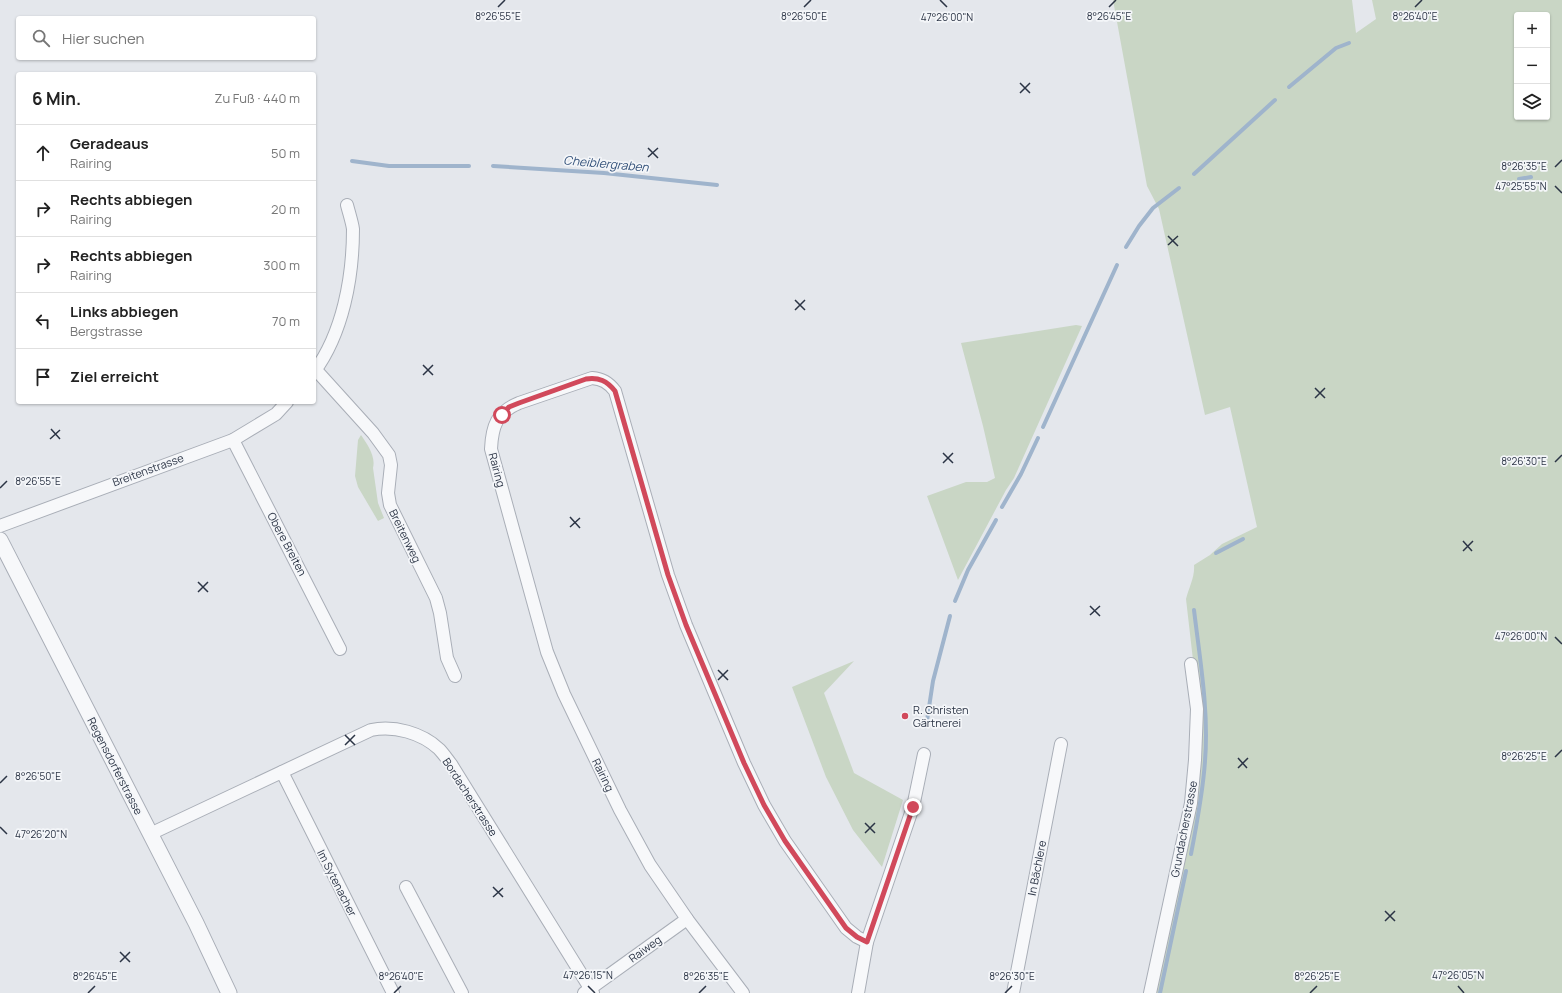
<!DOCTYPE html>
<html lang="de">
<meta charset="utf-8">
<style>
:root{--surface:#fff;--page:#f6f6f6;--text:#222;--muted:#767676;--line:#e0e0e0}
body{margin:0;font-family:Manrope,sans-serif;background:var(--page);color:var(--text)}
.controls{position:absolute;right:12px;top:12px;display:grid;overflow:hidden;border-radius:4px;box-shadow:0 1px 3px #0004}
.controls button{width:36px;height:36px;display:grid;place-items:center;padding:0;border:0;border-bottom:1px solid var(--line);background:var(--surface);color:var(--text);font:20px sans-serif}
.stop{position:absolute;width:12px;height:12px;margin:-9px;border:3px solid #d1495b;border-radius:50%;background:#fff}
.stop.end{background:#d1495b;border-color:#fff;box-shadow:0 1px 4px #0008}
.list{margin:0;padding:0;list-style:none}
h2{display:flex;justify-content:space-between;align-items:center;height:52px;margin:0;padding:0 16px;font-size:17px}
h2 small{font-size:13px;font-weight:400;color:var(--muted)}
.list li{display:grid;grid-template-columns:26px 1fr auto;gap:12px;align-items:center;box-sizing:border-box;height:56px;padding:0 16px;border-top:1px solid var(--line)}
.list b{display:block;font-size:15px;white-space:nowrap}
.list p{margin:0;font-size:13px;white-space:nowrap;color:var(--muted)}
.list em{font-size:13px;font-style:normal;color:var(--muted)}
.icon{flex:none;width:22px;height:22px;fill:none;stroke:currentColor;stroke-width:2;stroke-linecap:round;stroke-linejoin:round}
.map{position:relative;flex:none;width:1562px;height:993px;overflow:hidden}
.search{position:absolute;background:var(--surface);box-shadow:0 1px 3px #0004;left:16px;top:16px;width:300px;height:44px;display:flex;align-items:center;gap:10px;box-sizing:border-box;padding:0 14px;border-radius:4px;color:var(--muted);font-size:15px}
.panel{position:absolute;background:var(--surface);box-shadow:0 1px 3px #0004;left:16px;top:72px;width:300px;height:332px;border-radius:4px}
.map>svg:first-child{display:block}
</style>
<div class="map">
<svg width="1562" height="993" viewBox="0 0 1562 993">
<rect width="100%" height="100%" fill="#e4e7ec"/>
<g fill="#c9d6c5" fill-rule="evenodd">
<path d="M1113 0H1352L1356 33 1376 19 1372 0H1562V993H1150L1191 803 1193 660 1186 599C1189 587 1195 577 1194 565L1210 555 1222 544 1257 527 1230 407 1205 415 1159 209 1147 186ZM1517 15H1547V117H1517Z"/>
<polygon points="1076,325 1082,326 1014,478 1006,490 958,580 927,496 966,482 987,482 995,478 983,426 961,343"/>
<path d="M361 435C367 444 376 456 373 468L378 503 384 518 378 521 358 487 355 476 358 440Z"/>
<polygon points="854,661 824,693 854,773 903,800 882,867 853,830 826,777 792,687"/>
</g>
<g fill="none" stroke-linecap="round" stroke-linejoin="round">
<g stroke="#9fb4cc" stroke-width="4">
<polyline points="1289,87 1336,48 1349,43"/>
<polyline points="352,161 389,166 469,166"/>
<polyline points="493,166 604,173 717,185"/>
<polyline points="1194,174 1275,100"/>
<polyline points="1519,179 1531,177"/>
<polyline points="1126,247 1139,226 1153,208 1179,188"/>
<polyline points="1043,427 1117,265"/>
<polyline points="1002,507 1021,474 1038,438"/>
<polyline points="1216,553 1243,539"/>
<polyline points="955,601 968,570 996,520"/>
<polyline points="926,727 933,681 950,616"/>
<path d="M1191 854C1197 823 1203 792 1205 761 1209 711 1200 660 1194 610"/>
<polyline points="1160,993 1186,871"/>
</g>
<g stroke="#a9aeb7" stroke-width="14">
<g id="minor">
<polyline points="316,370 373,433 389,455 391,465 388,493 390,505 436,598 440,613 447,658 455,676"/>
<path d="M314 372C343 333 353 277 353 229 352 222 349 213 347 205"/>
<polyline points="233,440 340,649"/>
<polyline points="0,526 233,440 276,414 287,402"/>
<polyline points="282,772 393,993"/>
<path d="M150 834 371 730C394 725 422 733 439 749 443 753 447 759 451 764L593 993"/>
<polyline points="406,887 462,993"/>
<polyline points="584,993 687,919"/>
<path d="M743 993 687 919 650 865 620 810 564 694 547 652 491 449C492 426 497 412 519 403L592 378C602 379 608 382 615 391L668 575 686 625 744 763 764 805 785 841 846 928 857 937 867 942"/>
<polyline points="858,993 867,942 913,807 924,754"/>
<polyline points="1013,993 1061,744"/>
<polyline points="1150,993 1191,803 1195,760 1197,709 1191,664"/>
</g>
</g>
<g stroke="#a9aeb7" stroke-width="17">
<polyline id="tertiary" points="0,540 196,923 229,993"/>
</g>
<use href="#minor" stroke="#f7f8fa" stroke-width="12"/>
<use href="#tertiary" stroke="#f7f8fa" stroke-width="15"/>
</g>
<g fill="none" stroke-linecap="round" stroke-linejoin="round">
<path stroke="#d1495b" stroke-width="5" d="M502 415 509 407 519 403 586 379C599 377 607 381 615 391L668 575 686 625 744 763 764 805 785 841 846 928 857 937 867 942 913 807"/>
</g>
<path fill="none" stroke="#2b3445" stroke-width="1.5" d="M940 0 947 7M498 7 505 0M804 7 811 0M1109 7 1116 0M1415 7 1422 0M1020 83 1030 93M1020 93 1030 83M648 148 658 158M648 157 658 148M1555 167 1562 160M1555 186 1562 193M1168 236 1178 246M1168 245 1178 236M795 300 805 310M795 310 805 300M423 365 433 375M423 375 433 365M1315 388 1325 398M1315 398 1325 388M51 429 60 439M50 439 60 430M943 453 953 463M1555 462 1562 455M943 463 953 453M0 488 7 481M570 517 580 528M570 527 580 518M1463 541 1472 551M1463 551 1473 541M198 582 208 592M198 592 208 582M1090 606 1100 616M1090 615 1100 606M1555 637 1562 644M718 670 728 680M718 680 728 670M345 735 355 745M345 745 355 735M1555 757 1562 750M1238 758 1247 768M1238 768 1248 758M0 783 7 776M865 823 875 833M0 827 7 834M865 833 875 823M493 887 503 897M493 897 503 888M1385 911 1395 921M1385 921 1395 911M120 952 130 962M120 962 130 952M588 986 595 993M1458 986 1464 993M88 993 95 986M394 993 401 986M699 993 706 986M1005 993 1012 986M1310 993 1317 986"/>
<circle fill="#d1495b" stroke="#f4f6f9" stroke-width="1.5" cx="905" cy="716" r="4"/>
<g text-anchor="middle" stroke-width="3.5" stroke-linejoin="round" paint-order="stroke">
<g font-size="11" fill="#2b3445" stroke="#f4f6f9">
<text transform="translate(148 470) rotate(-20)" y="4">Breitenstrasse</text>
<text transform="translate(497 470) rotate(75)" y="4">Rairing</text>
<text transform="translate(405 536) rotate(64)" y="4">Breitenweg</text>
<text transform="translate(287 544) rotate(62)" y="4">Obere Breiten</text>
<text transform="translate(115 766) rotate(63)" y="4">Regensdorferstrasse</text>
<text transform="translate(603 775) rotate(64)" y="4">Rairing</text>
<text transform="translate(470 797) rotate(57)" y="4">Bordacherstrasse</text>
<text transform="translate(1184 829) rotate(-79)" y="4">Grundacherstrasse</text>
<text transform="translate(1037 868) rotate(-79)" y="4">In Bächlere</text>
<text transform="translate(337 883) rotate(63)" y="4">Im Sytenacher</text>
<text transform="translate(645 949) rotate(-36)" y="4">Raiweg</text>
</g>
<g font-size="11" fill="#2b3445" stroke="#f4f6f9" text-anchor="start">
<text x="913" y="714">R. Christen<tspan x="913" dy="13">Gärtnerei</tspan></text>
</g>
<g font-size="12" font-style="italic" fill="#34527a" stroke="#f4f6f9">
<text transform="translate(606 164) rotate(5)" y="4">Cheiblergraben</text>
</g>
</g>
<g font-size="10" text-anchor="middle" fill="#2b3445" stroke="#f4f6f9" stroke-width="3.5" stroke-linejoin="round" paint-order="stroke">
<text x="498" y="20">8°26'55"E</text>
<text x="804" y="20">8°26'50"E</text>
<text x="1109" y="20">8°26'45"E</text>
<text x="1415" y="20">8°26'40"E</text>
<text x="947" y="21">47°26'00"N</text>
<text x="1524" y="170">8°26'35"E</text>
<text x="1521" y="190">47°25'55"N</text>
<text x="1524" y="465">8°26'30"E</text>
<text x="38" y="485">8°26'55"E</text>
<text x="1521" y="640">47°26'00"N</text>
<text x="1524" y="760">8°26'25"E</text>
<text x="38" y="780">8°26'50"E</text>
<text x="41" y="838">47°26'20"N</text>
<text x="588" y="979">47°26'15"N</text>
<text x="1458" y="979">47°26'05"N</text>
<text x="95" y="980">8°26'45"E</text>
<text x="401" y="980">8°26'40"E</text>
<text x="706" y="980">8°26'35"E</text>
<text x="1012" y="980">8°26'30"E</text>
<text x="1317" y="980">8°26'25"E</text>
</g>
</svg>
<div class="controls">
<button>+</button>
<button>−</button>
<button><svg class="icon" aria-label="layers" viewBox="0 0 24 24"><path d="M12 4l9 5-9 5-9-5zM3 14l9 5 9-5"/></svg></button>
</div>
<div class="stop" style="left:502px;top:415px"></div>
<div class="stop end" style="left:913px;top:807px"></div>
<div class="search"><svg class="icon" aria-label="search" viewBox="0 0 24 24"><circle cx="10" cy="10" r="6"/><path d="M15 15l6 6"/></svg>Hier suchen</div>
<section class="panel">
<h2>6 Min.<small>Zu Fuß · 440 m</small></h2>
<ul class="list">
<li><svg class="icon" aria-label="ahead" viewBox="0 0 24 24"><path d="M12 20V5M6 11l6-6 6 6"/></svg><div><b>Geradeaus</b><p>Rairing</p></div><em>50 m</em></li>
<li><svg class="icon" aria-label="right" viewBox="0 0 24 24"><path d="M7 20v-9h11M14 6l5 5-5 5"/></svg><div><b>Rechts abbiegen</b><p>Rairing</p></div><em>20 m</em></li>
<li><svg class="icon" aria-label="right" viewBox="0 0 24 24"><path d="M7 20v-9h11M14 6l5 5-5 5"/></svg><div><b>Rechts abbiegen</b><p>Rairing</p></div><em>300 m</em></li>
<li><svg class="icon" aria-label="left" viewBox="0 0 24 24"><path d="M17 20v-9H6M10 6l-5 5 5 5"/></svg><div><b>Links abbiegen</b><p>Bergstrasse</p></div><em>70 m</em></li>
<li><svg class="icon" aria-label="arrive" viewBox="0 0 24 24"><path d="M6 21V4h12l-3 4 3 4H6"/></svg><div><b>Ziel erreicht</b></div></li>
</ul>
</section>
</div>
